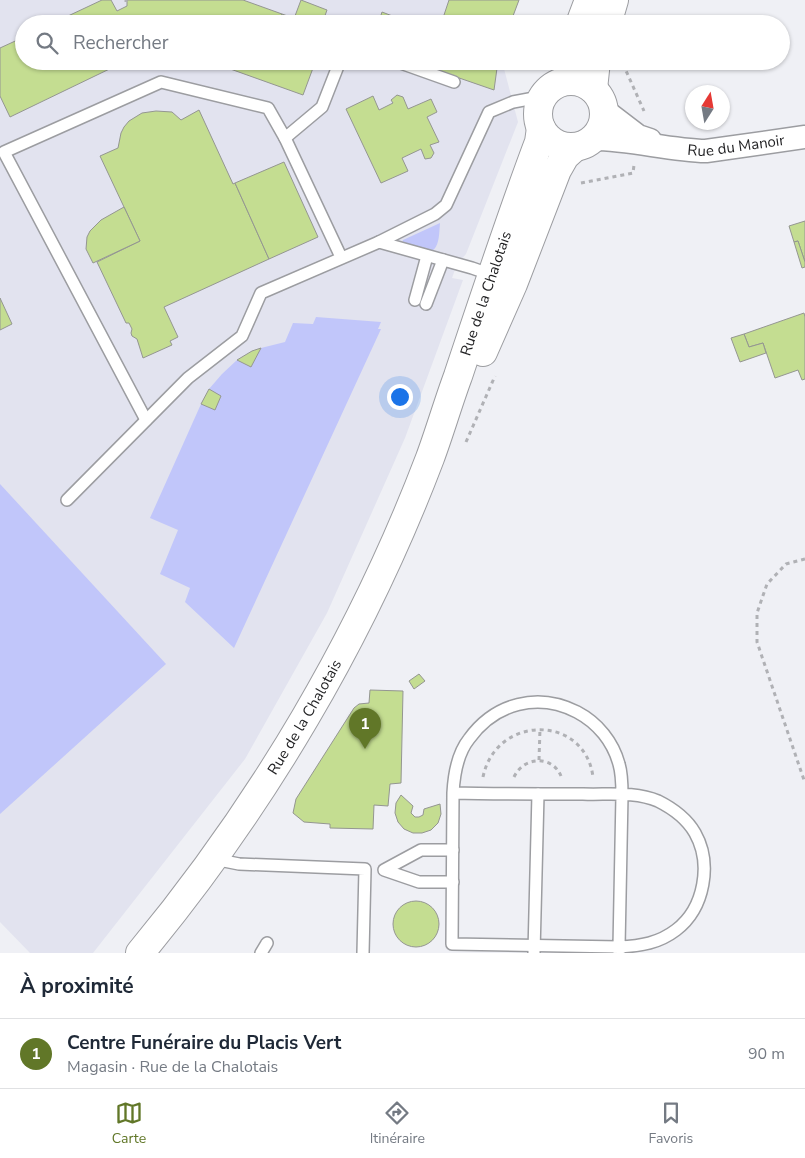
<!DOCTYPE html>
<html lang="fr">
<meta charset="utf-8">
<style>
:root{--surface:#fff;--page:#f6f6f7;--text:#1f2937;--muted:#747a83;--line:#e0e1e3;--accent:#617728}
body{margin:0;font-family:"Nunito Sans",sans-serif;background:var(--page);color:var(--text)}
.compass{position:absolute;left:685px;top:85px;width:45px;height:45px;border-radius:50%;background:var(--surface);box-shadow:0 1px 4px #0004;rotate:11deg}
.you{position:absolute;left:399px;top:396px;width:18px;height:18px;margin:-12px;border:4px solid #fff;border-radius:50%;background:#1a73e8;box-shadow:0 0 0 8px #1a73e833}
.badge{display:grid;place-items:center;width:32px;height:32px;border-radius:50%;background:var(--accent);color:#fff;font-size:16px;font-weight:700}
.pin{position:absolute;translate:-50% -41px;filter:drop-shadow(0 1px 2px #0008)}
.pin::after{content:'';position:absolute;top:26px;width:18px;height:15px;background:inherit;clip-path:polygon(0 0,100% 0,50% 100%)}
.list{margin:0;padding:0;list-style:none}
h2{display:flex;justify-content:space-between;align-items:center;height:65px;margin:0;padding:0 20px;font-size:21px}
h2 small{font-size:16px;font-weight:400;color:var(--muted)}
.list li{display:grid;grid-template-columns:32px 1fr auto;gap:15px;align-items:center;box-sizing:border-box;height:70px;padding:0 20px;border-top:1px solid var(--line)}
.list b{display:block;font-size:19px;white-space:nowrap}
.list p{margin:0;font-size:16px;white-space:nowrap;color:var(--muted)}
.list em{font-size:16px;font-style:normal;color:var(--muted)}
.icon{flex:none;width:28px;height:28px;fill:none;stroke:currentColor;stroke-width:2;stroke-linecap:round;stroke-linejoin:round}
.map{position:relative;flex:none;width:805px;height:953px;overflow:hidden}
.search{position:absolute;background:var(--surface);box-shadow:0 1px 4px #0004;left:15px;right:15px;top:15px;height:55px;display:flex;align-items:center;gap:12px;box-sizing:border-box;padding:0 18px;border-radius:28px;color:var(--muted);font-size:19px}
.sheet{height:135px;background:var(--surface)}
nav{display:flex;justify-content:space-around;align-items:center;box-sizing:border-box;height:70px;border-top:1px solid var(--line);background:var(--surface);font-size:14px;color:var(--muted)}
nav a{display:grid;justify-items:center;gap:2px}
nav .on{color:var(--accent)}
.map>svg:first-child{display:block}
</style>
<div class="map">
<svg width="805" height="953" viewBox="0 0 805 953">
<rect width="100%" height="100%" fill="#eff0f5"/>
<polygon fill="#e2e3ef" points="0,0 519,0 510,24 24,24 24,61 502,61 518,122 466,254 457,264 452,278 463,280 405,438 327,613 245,759 93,953 30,953 0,922"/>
<g fill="#c1c6fa">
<path d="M440 223C439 233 440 248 430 252L402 244 403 240Z"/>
<polygon points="316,317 381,322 378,329 381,329 234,648 185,602 190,588 160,574 178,530 150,518 201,404 215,410 221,396 209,389 222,374 237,360 251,367 261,348 285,342 293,323 313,324"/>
<polygon points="0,484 166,664 0,814"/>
</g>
<g fill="#c4dd91" stroke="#949691">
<polygon points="102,0 111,0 117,11 127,6 127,0 243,0 282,14 280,20 291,24 51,24"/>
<polygon points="301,0 327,10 322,24 292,24"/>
<polygon points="449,0 519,0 510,24 441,24"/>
<polygon points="382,12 413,24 378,24"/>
<polygon points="282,14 293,18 292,24 280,20"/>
<polygon points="24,37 24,61 126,61 10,117 0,96 0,48"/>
<polygon points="208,61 298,61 298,63 313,68 303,95"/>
<polygon points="298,61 308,61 306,65 298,63"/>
<polygon points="410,61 498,61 494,90"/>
<polygon points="397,95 403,97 408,109 431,99 437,112 427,117 439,142 430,145 434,153 431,158 425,159 421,149 402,158 408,171 381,183 346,109 373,96 379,110 393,103 391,100"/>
<polygon points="199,110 233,184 235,183 269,259 164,307 178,337 170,341 172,345 143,358 137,339 132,336 131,333 132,329 129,323 126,323 97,262 140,241 100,156 118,148 121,133 124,127 129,121 142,113 156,111 172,112 181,120"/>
<polygon points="284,162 318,237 269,259 235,183"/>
<polygon points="124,207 140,241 93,263 86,249 87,237 90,231 101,220"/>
<polygon points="805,221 805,262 798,241 794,242 789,226"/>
<polygon points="798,241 805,262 805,267 802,268 794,242"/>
<polygon points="0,298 12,324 0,330"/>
<polygon points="804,313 805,317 805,379 802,380 798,370 775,378 763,343 749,347 744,334"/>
<polygon points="744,334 749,347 763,343 766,353 740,362 731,338"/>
<polygon points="261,348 251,367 237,360 252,351"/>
<polygon points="209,389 221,396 215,410 201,404"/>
<polygon points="419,674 425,681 414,689 409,681"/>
<polygon points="370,690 403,691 401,783 390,784 388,806 374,805 373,829 330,828 330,824 304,822 293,813 296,799 354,708 359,704 369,703"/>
<polygon points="401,795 413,806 411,813 415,817 419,817 423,815 424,809 440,804 441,814 438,823 431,830 422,833 413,833 404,829 398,822 395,813 396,803"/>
<circle cx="416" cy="924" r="23"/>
</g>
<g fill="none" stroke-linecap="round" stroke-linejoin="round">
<g stroke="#9c9da1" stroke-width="14">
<g id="service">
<polyline points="395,61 454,82"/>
<polyline points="285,138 341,257"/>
<polyline points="379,242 435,214 446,205 489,112 513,102 529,99 539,105"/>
<polyline points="415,300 427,256"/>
<polyline points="426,304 443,260"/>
<polyline points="146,420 4,152 161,82 268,108 285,138 322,107 340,61"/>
<polyline points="67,500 188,378 242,336 261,293 379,242 472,268 492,275"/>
<path d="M453 793C496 794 539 794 583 794 607 795 635 791 658 801 672 808 687 819 695 833 712 863 705 908 676 930 659 943 641 946 619 947L452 944 453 793C454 774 457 754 469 739 495 703 538 692 577 712 598 723 613 742 619 764 622 774 622 785 622 795L619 947V953"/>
<polyline points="214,859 239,864 365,869 363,953"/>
<polyline points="453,882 419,882 384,870 421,850 453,850"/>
<polyline points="534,952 538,794"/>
<polyline points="261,953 267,943"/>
</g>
</g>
<g stroke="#9c9da1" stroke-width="25">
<g id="minor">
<polyline points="604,110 638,136 650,140"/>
<path id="s1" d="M593 139C631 139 668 150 706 151L805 137"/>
</g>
</g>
<g stroke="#9c9da1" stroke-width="30">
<g id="secondary">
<polyline points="580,24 589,0"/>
<polyline points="607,24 614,0"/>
<circle cx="571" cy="114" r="33"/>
<polyline points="593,89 596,61"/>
<polyline points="483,352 513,284 557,170 565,156 575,147"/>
<path id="s2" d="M140 953C262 806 362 637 430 458 440 431 448 403 458 376 484 298 510 219 539 142L541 128"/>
</g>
</g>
<g stroke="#b0b1b5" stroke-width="3" stroke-dasharray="4 4" stroke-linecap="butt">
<polyline points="126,0 126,2"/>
<polyline points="547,64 548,61"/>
<polyline points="623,64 644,111"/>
<polyline points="581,183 633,173 634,165"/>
<polyline points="466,442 495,376"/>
<polyline points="805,559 786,564 767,584 757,613 757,642 805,783"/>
<polyline points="539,760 540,729"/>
<path d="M483 777C496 714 585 714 593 777"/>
<path d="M514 777C524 756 552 755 561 776"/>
</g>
<use href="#service" stroke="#fff" stroke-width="11"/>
<use href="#minor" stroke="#fff" stroke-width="22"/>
<use href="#secondary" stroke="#fff" stroke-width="28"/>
</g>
<g text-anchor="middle" stroke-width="4" stroke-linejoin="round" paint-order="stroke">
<g font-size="15" fill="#1f1f21" stroke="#fdfeff">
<text dy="5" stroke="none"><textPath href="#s1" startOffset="144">Rue du Manoir</textPath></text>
<text dy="5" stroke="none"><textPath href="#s2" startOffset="750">Rue de la Chalotais</textPath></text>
<text dy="5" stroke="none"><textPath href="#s2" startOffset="288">Rue de la Chalotais</textPath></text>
</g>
</g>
</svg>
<svg class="compass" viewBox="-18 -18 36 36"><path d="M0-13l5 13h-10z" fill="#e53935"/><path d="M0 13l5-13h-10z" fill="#747a83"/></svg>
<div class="you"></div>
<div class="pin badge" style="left:365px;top:749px">1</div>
<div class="search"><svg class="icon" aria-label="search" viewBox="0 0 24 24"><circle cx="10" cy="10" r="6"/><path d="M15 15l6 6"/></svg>Rechercher</div>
</div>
<section class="sheet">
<h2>À proximité<small></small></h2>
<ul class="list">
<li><span class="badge">1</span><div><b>Centre Funéraire du Placis Vert</b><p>Magasin · Rue de la Chalotais</p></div><em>90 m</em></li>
</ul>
</section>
<nav>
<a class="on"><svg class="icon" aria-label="map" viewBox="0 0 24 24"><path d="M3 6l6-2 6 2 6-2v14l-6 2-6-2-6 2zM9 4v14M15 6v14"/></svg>Carte</a>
<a><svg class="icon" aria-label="directions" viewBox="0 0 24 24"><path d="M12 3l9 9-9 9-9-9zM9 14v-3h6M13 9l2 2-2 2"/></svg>Itinéraire</a>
<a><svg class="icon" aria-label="saved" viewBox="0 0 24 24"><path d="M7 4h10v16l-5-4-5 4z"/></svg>Favoris</a>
</nav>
